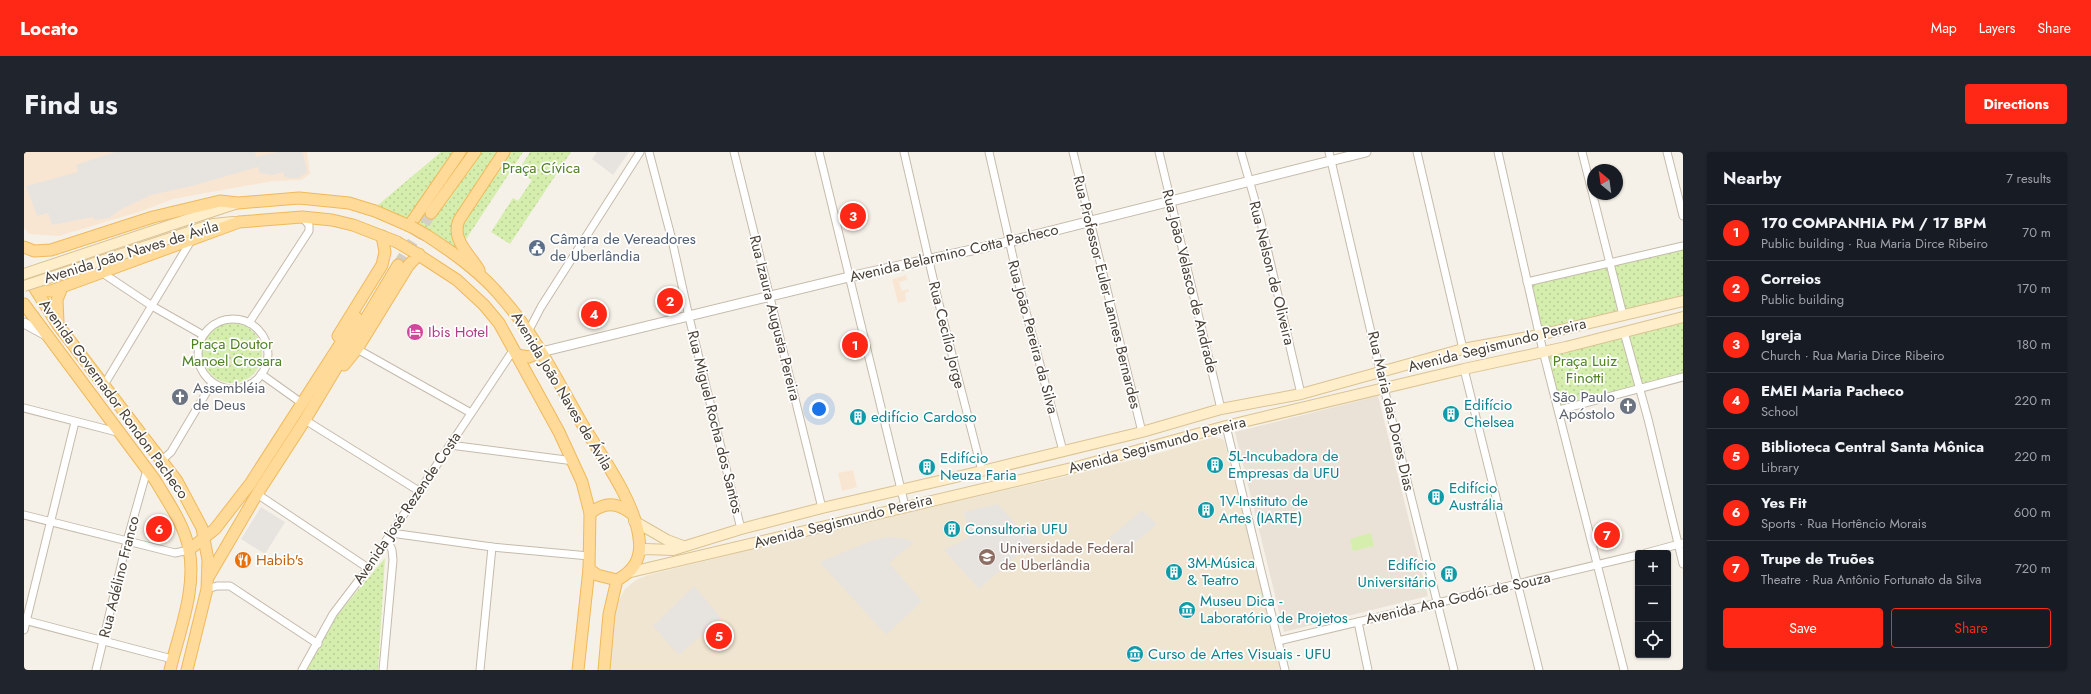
<!DOCTYPE html>
<meta charset="utf-8">
<style>
:root{--surface:#171b24;--page:#20242c;--text:#f1f3f6;--muted:#9ea1a6;--line:#363941;--accent:#ff2816}
body{margin:0;font-family:Jost,sans-serif;background:var(--page);color:var(--text)}
.controls{position:absolute;right:12px;bottom:12px;display:grid;overflow:hidden;border-radius:4px;box-shadow:0 1px 3px #0004}
.controls button{width:36px;height:36px;display:grid;place-items:center;padding:0;border:0;border-bottom:1px solid var(--line);background:var(--surface);color:var(--text);font:20px sans-serif}
.compass{position:absolute;left:1563px;top:12px;width:36px;height:36px;border-radius:50%;background:var(--surface);box-shadow:0 1px 3px #0004;rotate:331deg}
.you{position:absolute;left:795px;top:257px;width:14px;height:14px;margin:-10px;border:3px solid #fff;border-radius:50%;background:#1a73e8;box-shadow:0 0 0 6px #1a73e833}
.badge{display:grid;place-items:center;width:26px;height:26px;border-radius:50%;background:var(--accent);color:#fff;font-size:13px;font-weight:700}
.pin{position:absolute;translate:-50% -50%;border:2px solid #fff;box-shadow:0 1px 4px #0006}
.list{margin:0;padding:0;list-style:none}
h2{display:flex;justify-content:space-between;align-items:center;height:52px;margin:0;padding:0 16px;font-size:17px}
h2 small{font-size:13px;font-weight:400;color:var(--muted)}
.list li{display:grid;grid-template-columns:26px 1fr auto;gap:12px;align-items:center;box-sizing:border-box;height:56px;padding:0 16px;border-top:1px solid var(--line)}
.list b{display:block;font-size:15px;white-space:nowrap}
.list p{margin:0;font-size:13px;white-space:nowrap;color:var(--muted)}
.list em{font-size:13px;font-style:normal;color:var(--muted)}
.actions{display:flex;gap:8px;padding:12px 16px}
.actions a{flex:1;padding:9px 0;border:1px solid var(--accent);border-radius:4px;text-align:center;font-size:14px;color:var(--accent)}
.actions .main{background:var(--accent);color:#fff}
.icon{flex:none;width:22px;height:22px;fill:none;stroke:currentColor;stroke-width:2;stroke-linecap:round;stroke-linejoin:round}
.map{position:relative;flex:none;width:1659px;height:518px;overflow:hidden;border-radius:4px}
header{display:flex;align-items:center;gap:24px;box-sizing:border-box;height:56px;padding:0 20px;background:var(--accent);color:#fff}
header strong{font-size:19px}
nav{display:flex;gap:22px;margin-inline-start:auto;font-size:14px}
.intro{display:flex;align-items:center;justify-content:space-between;box-sizing:border-box;height:96px;padding:0 24px}
h1{margin:0;font-size:28px}
.button{padding:10px 18px;border-radius:4px;background:var(--accent);color:#fff;font-size:14px;font-weight:700}
main{display:flex;gap:24px;padding:0 24px}
aside{flex:1;background:var(--surface);border-radius:4px;box-shadow:0 1px 3px #0004}
.map>svg:first-child{display:block}
</style>
<header>
<strong>Locato</strong>
<nav><a>Map</a><a>Layers</a><a>Share</a></nav>
</header>
<div class="intro"><h1>Find us</h1><a class="button">Directions</a></div>
<main>
<div class="map">
<svg width="1659" height="518" viewBox="0 0 1659 518">
<defs>
<pattern id="grass-dots" width="8" height="8" patternUnits="userSpaceOnUse"><rect width="8" height="8" fill="#d5eead"/><path d="M2 2h.1M6 6h.1" fill="none" stroke="#b8cd95" stroke-width="1.8" stroke-linecap="round"/></pattern>
</defs>
<rect width="100%" height="100%" fill="#f6f1e8"/>
<polygon fill="#eae2d6" points="1354,244 1404,444 1260,480 1211,280"/>
<g fill="#f9e6d2">
<polygon points="0,0 283,0 286,22 277,28 249,29 149,47 118,59 35,84 5,82 0,76"/>
<polygon points="882,123 883,128 875,130 878,139 884,137 885,139 881,141 882,149 874,151 868,127"/>
<polygon points="829,318 833,335 818,339 814,321"/>
</g>
<polygon fill="#f0e5d1" points="1190,285 1196,286 1200,288 1259,518 585,518 592,454 601,437 612,428 624,423 769,387 1056,321 1128,303"/>
<g fill="url(#grass-dots)">
<polygon points="417,0 499,0 433,101 354,53"/>
<polygon points="506,0 547,0 486,92 467,80 489,46 494,49 508,28 494,19"/>
<polygon points="1659,91 1659,147 1518,180 1506,128"/>
<polygon points="1659,163 1659,223 1533,254 1522,198"/>
<circle cx="208" cy="201" r="30"/>
<polygon points="361,406 354,518 282,518 313,463"/>
</g>
<polygon fill="#d5eead" points="1347,381 1350,394 1329,399 1326,387"/>
<g fill="#e7e4e0">
<polygon points="91,0 231,0 233,5 252,0 279,0 283,20 275,26 264,26 260,24 259,20 249,23 235,21 234,15 168,34 127,43 96,58 85,66 70,68 69,65 28,73 24,61 13,64 2,34 54,20 52,13"/>
<polygon points="573,0 605,0 589,23 568,7"/>
<polygon points="974,352 1008,390 955,437 920,398 945,385 940,360"/>
<polygon points="237,355 261,370 241,402 217,387"/>
<polygon points="1118,358 1133,372 1100,400 1085,386"/>
<polygon points="862,385 878,386 890,390 865,411 898,449 862,483 796,410 847,389"/>
<polygon points="670,434 697,466 655,503 629,474"/>
</g>
<g fill="none" stroke-linecap="round" stroke-linejoin="round">
<polyline stroke="#d4cec4" stroke-width="11" stroke-dasharray="11 5.5" stroke-linecap="butt" points="374,113 407,61"/>
<g stroke="#c5bbac" stroke-width="9">
<g id="minor">
<polyline points="625,0 648,88 665,165 717,377"/>
<polyline points="710,0 798,356"/>
<polyline points="795,0 881,354"/>
<polyline points="880,0 914,148 958,319"/>
<polyline points="965,0 998,145 1039,299"/>
<polyline points="1049,0 1118,280"/>
<polyline points="1135,0 1197,257"/>
<polyline points="1217,0 1236,66 1277,242"/>
<polyline points="1305,0 1360,236 1430,518"/>
<polyline points="1393,0 1439,197"/>
<polyline points="1474,0 1519,199 1600,518"/>
<polyline points="1558,0 1599,163"/>
<polyline points="1643,0 1659,64"/>
<polyline points="77,120 128,154 179,183"/>
<polyline points="1503,130 1659,94"/>
<circle cx="209" cy="202" r="35"/>
<polyline points="225,171 285,79 285,73 278,65"/>
<polyline points="504,180 517,155 616,0"/>
<polyline points="1600,180 1624,267 1659,412"/>
<polyline points="333,197 447,261"/>
<polyline points="1440,217 1515,518"/>
<polyline points="237,222 279,252"/>
<polyline points="80,233 168,87"/>
<polyline points="0,256 93,280"/>
<polyline points="1535,258 1659,225"/>
<polyline points="281,268 395,339"/>
<polyline points="1202,274 1261,518"/>
<polyline points="426,293 550,309"/>
<polyline points="137,309 147,300 188,231"/>
<polyline points="233,342 344,416"/>
<polyline points="0,363 151,401 165,398"/>
<polyline points="367,381 468,395 565,404"/>
<polyline points="1622,401 1659,391"/>
<polyline points="183,437 193,434 206,434 294,492"/>
<polyline points="0,468 148,507"/>
<polyline points="1334,470 1344,518"/>
<polyline points="0,478 51,270"/>
<polyline points="1254,489 1614,403"/>
<polyline points="72,518 103,389 123,318"/>
<polyline points="278,518 309,462 344,416 490,197"/>
<polyline points="359,518 369,408 368,398 363,387"/>
<polyline points="456,518 468,395"/>
</g>
</g>
<g stroke="#c5bbac" stroke-width="11">
<g id="tertiary">
<polyline points="0,171 22,183"/>
<polyline points="517,200 825,125 984,90 1342,0"/>
</g>
</g>
<g stroke="#dac393" stroke-width="12">
<g id="secondary">
<polyline points="150,72 214,51"/>
<polyline points="153,84 189,72 209,70"/>
<polyline points="610,369 643,388 659,394"/>
<polyline points="615,400 621,397 649,398 717,377 798,356 958,319 1118,280 1197,257 1277,242 1439,197 1515,183 1659,149"/>
<polyline points="607,420 1056,314 1202,274 1440,217 1542,195 1659,165"/>
</g>
</g>
<g stroke="#f0b95b" stroke-width="13">
<g id="primary">
<polyline points="407,61 451,0"/>
<polyline points="385,74 436,0"/>
<path d="M402 83C430 101 458 121 479 147 511 183 533 228 557 270 576 302 611 349 615 386 618 406 610 419 593 428L573 423 565 417"/>
<polyline points="0,95 10,99 27,98 129,65 196,49 214,51 275,46 325,51 351,59 388,75"/>
<polyline points="390,100 433,128 460,153 475,171 535,280 558,330 566,361 565,417 554,518"/>
<path d="M455 118C445 101 427 88 435 68L480 0"/>
<polyline points="3,124 34,173 153,329 178,376 184,408 183,437 163,518"/>
<polyline points="8,133 22,139 27,139 215,70 278,65 308,68 329,73 373,90"/>
<path d="M0 152 131 328C144 350 160 372 165 397 173 437 155 480 146 518"/>
<polyline points="34,170 33,148 38,135"/>
<polyline points="314,184 358,113 361,100 358,84"/>
<polyline points="493,203 505,205 517,200"/>
<polyline points="320,213 333,197 384,114 395,102"/>
<path d="M566 361C581 350 592 350 607 361"/>
<polyline points="165,398 191,377 226,332 333,166"/>
<polyline points="185,424 233,342 281,268 374,113"/>
<polyline points="580,518 585,462 593,428"/>
</g>
</g>
<use href="#minor" stroke="#fff" stroke-width="7"/>
<use href="#tertiary" stroke="#fff" stroke-width="9"/>
<use href="#secondary" stroke="#ffeec9" stroke-width="10"/>
<use href="#primary" stroke="#ffda98" stroke-width="11"/>
<g stroke="#dac393" stroke-width="12" stroke-linecap="butt">
<g id="secondary-bridge">
<polyline points="0,122 150,72"/>
<polyline points="0,134 153,84"/>
</g>
</g>
<g stroke="#f0b95b" stroke-width="13" stroke-linecap="butt">
<g id="primary-bridge">
<polyline points="388,75 402,83"/>
<polyline points="373,90 390,100"/>
</g>
</g>
<use href="#secondary-bridge" stroke="#ffeec9" stroke-width="10"/>
<use href="#primary-bridge" stroke="#ffda98" stroke-width="11"/>
</g>
<defs>
<g id="civic-disc" transform="scale(0.9)"><circle r="9.5" fill="#5c6f8a" stroke="#fff"/><path d="M-.6-6.5H3V-4.5H.6V-3L4-1V1h2V6H-6V1h2V-1L-.6-3ZM-1.2 2.5V6h2.4V2.5Z" fill="#fff"/></g>
<g id="hotel-disc" transform="scale(0.9)"><circle r="9.5" fill="#d1479c" stroke="#fff"/><path d="M-6-4.5h1.5V1H6V5H4.5V3h-9V5H-6ZM-4 0a1.8 1.8 0 1 1 3.6 0ZM.5 0V-2.5h3Q6-2.5 6 0Z" fill="#fff"/></g>
<g id="church-disc" transform="scale(0.9)"><circle r="9.5" fill="#6b7280" stroke="#fff"/><path d="M-1.2-6h2.4v3.5h3.3v2.4h-3.3V6h-2.4V-.1h-3.3v-2.4h3.3Z" fill="#fff"/></g>
<g id="building-disc" transform="scale(0.9)"><circle r="9.5" fill="#0f9aa8" stroke="#fff"/><path d="M-4-6H4V6H1V3H-1V6H-4ZM-2.5-4.3h1.7v1.8h-1.7ZM.8-4.3h1.7v1.8H.8ZM-2.5-1h1.7V.8h-1.7ZM.8-1h1.7V.8H.8Z" fill="#fff"/></g>
<g id="university-disc" transform="scale(0.9)"><circle r="9.5" fill="#8d6e63" stroke="#fff"/><path d="M0-5L7-2L0 1L-7-2ZM-4 1L0 2.5L4 1V4Q0 6-4 4Z" fill="#fff"/></g>
<g id="restaurant-disc" transform="scale(0.9)"><circle r="9.5" fill="#e8710a" stroke="#fff"/><path d="M-5-6h1v4h1v-4h1v4h1v-4h1v5L-1.5 .5V6h-2V.5L-5-1ZM5-6V6H3V1.5H1.5Q1.5-4 5-6Z" fill="#fff"/></g>
<g id="museum-disc" transform="scale(0.9)"><circle r="9.5" fill="#0f9aa8" stroke="#fff"/><path d="M0-6L6-3V-2H-6V-3ZM-5-1h2V3h-2ZM-1-1h2V3h-2ZM3-1h2V3H3ZM-6 4H6V6H-6Z" fill="#fff"/></g>
</defs>
<g fill-rule="evenodd">
<use href="#civic-disc" x="513" y="96"/>
<use href="#hotel-disc" x="391" y="180"/>
<use href="#church-disc" x="156" y="245"/>
<use href="#church-disc" x="1604" y="254"/>
<use href="#building-disc" x="1427" y="262"/>
<use href="#building-disc" x="834" y="265"/>
<use href="#building-disc" x="1191" y="313"/>
<use href="#building-disc" x="903" y="315"/>
<use href="#building-disc" x="1412" y="345"/>
<use href="#building-disc" x="1182" y="358"/>
<use href="#building-disc" x="928" y="377"/>
<use href="#university-disc" x="963" y="405"/>
<use href="#restaurant-disc" x="219" y="408"/>
<use href="#building-disc" x="1150" y="420"/>
<use href="#building-disc" x="1425" y="422"/>
<use href="#museum-disc" x="1163" y="458"/>
<use href="#museum-disc" x="1111" y="502"/>
</g>
<g text-anchor="middle" stroke-width="3.5" stroke-linejoin="round" paint-order="stroke">
<g font-size="15" fill="#4e8322" stroke="#fff">
<text x="517" y="21">Praça Cívica</text>
<text x="208" y="197">Praça Doutor<tspan x="208" dy="17">Manoel Crosara</tspan></text>
<text x="1561" y="214">Praça Luiz<tspan x="1561" dy="17">Finotti</tspan></text>
</g>
<g font-size="15" fill="#4e5e75" stroke="#fff" text-anchor="start">
<text x="526" y="92">Câmara de Vereadores<tspan x="526" dy="17">de Uberlândia</tspan></text>
</g>
<g font-size="15" fill="#4a4136" stroke="#fff">
<text transform="translate(107 100) rotate(-17)" y="5">Avenida João Naves de Ávila</text>
<text transform="translate(930 101) rotate(-13)" y="5">Avenida Belarmino Cotta Pacheco</text>
<text transform="translate(1248 121) rotate(76)" y="5">Rua Nelson de Oliveira</text>
<text transform="translate(1166 129) rotate(76)" y="5">Rua João Velasco de Andrade</text>
<text transform="translate(1083 140) rotate(76)" y="5">Rua Professor Euler Lannes Bernardes</text>
<text transform="translate(751 166) rotate(76)" y="5">Rua Izaura Augusta Pereira</text>
<text transform="translate(923 183) rotate(76)" y="5">Rua Cecílio Jorge</text>
<text transform="translate(1009 185) rotate(75)" y="5">Rua João Pereira da Silva</text>
<text transform="translate(1473 193) rotate(-14)" y="5">Avenida Segismundo Pereira</text>
<text transform="translate(538 239) rotate(59)" y="5">Avenida João Naves de Ávila</text>
<text transform="translate(90 247) rotate(54)" y="5">Avenida Governador Rondon Pacheco</text>
<text transform="translate(1367 259) rotate(77)" y="5">Rua Maria das Dores Dias</text>
<text transform="translate(691 270) rotate(76)" y="5">Rua Miguel Rocha dos Santos</text>
<text transform="translate(1133 293) rotate(-15)" y="5">Avenida Segismundo Pereira</text>
<text transform="translate(383 356) rotate(-56)" y="5">Avenida José Rezende Costa</text>
<text transform="translate(819 369) rotate(-14)" y="5">Avenida Segismundo Pereira</text>
<text transform="translate(95 425) rotate(-76)" y="5">Rua Adélino Franco</text>
<text transform="translate(1434 446) rotate(-13)" y="5">Avenida Ana Godói de Souza</text>
</g>
<g font-size="15" fill="#b23c85" stroke="#fff" text-anchor="start">
<text x="404" y="185">Ibis Hotel</text>
</g>
<g font-size="15" fill="#5b616d" stroke="#fff" text-anchor="start">
<text x="169" y="241">Assembléia<tspan x="169" dy="17">de Deus</tspan></text>
<text x="1591" y="250" text-anchor="end">São Paulo<tspan x="1591" dy="17">Apóstolo</tspan></text>
</g>
<g font-size="15" fill="#0d838f" stroke="#fff" text-anchor="start">
<text x="1440" y="258">Edifício<tspan x="1440" dy="17">Chelsea</tspan></text>
<text x="847" y="270">edifício Cardoso</text>
<text x="1204" y="309">5L-Incubadora de<tspan x="1204" dy="17">Empresas da UFU</tspan></text>
<text x="916" y="311">Edifício<tspan x="916" dy="17">Neuza Faria</tspan></text>
<text x="1425" y="341">Edifício<tspan x="1425" dy="17">Austrália</tspan></text>
<text x="1195" y="354">1V-Instituto de<tspan x="1195" dy="17">Artes (IARTE)</tspan></text>
<text x="941" y="382">Consultoria UFU</text>
<text x="1163" y="416">3M-Música<tspan x="1163" dy="17">&amp; Teatro</tspan></text>
<text x="1412" y="418" text-anchor="end">Edifício<tspan x="1412" dy="17">Universitário</tspan></text>
<text x="1176" y="454">Museu Dica -<tspan x="1176" dy="17">Laboratório de Projetos</tspan></text>
<text x="1124" y="507">Curso de Artes Visuais - UFU</text>
</g>
<g font-size="15" fill="#785e54" stroke="#fff" text-anchor="start">
<text x="976" y="401">Universidade Federal<tspan x="976" dy="17">de Uberlândia</tspan></text>
</g>
<g font-size="15" fill="#c56008" stroke="#fff" text-anchor="start">
<text x="232" y="413">Habib's</text>
</g>
</g>
</svg>
<div class="controls">
<button>+</button>
<button>−</button>
<button><svg class="icon" aria-label="locate" viewBox="0 0 24 24"><circle cx="12" cy="12" r="6"/><path d="M12 2v4M12 18v4M2 12h4M18 12h4"/></svg></button>
</div>
<svg class="compass" viewBox="-18 -18 36 36"><path d="M0-13l5 13h-10z" fill="#e53935"/><path d="M0 13l5-13h-10z" fill="#9ea1a6"/></svg>
<div class="you"></div>
<div class="pin badge" style="left:831px;top:193px">1</div>
<div class="pin badge" style="left:646px;top:149px">2</div>
<div class="pin badge" style="left:829px;top:64px">3</div>
<div class="pin badge" style="left:570px;top:162px">4</div>
<div class="pin badge" style="left:695px;top:484px">5</div>
<div class="pin badge" style="left:135px;top:377px">6</div>
<div class="pin badge" style="left:1583px;top:383px">7</div>
</div>
<aside>
<h2>Nearby<small>7 results</small></h2>
<ul class="list">
<li><span class="badge">1</span><div><b>170 COMPANHIA PM / 17 BPM</b><p>Public building · Rua Maria Dirce Ribeiro</p></div><em>70 m</em></li>
<li><span class="badge">2</span><div><b>Correios</b><p>Public building</p></div><em>170 m</em></li>
<li><span class="badge">3</span><div><b>Igreja</b><p>Church · Rua Maria Dirce Ribeiro</p></div><em>180 m</em></li>
<li><span class="badge">4</span><div><b>EMEI Maria Pacheco</b><p>School</p></div><em>220 m</em></li>
<li><span class="badge">5</span><div><b>Biblioteca Central Santa Mônica</b><p>Library</p></div><em>220 m</em></li>
<li><span class="badge">6</span><div><b>Yes Fit</b><p>Sports · Rua Hortêncio Morais</p></div><em>600 m</em></li>
<li><span class="badge">7</span><div><b>Trupe de Truões</b><p>Theatre · Rua Antônio Fortunato da Silva</p></div><em>720 m</em></li>
</ul>
<div class="actions"><a class="main">Save</a><a>Share</a></div>
</aside>
</main>
